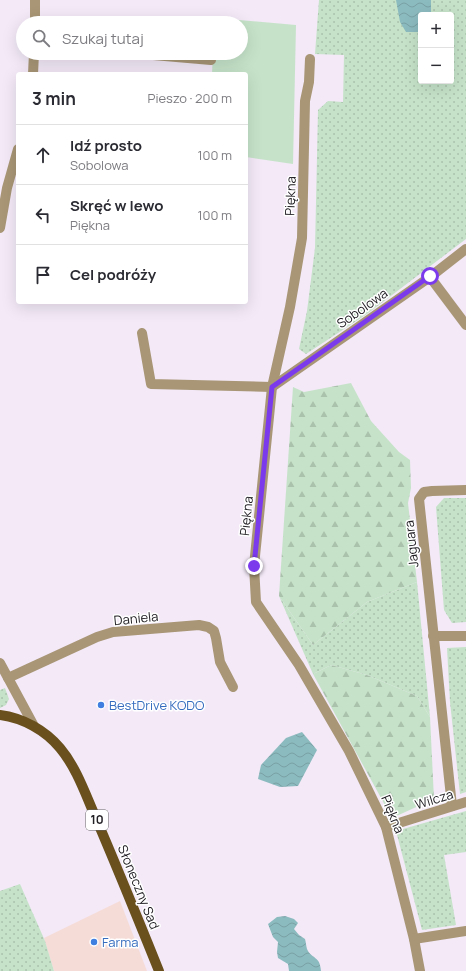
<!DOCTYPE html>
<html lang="pl">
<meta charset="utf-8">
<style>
:root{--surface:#fff;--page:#f2f2f3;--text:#2b2b33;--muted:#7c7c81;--line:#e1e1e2}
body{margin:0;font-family:Manrope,sans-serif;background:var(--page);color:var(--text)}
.controls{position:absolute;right:12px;top:12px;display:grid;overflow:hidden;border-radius:4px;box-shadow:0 4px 16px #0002}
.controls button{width:36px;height:36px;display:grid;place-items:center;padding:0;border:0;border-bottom:1px solid var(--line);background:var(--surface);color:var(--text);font:20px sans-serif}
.stop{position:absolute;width:12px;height:12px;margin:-9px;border:3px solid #7c3aed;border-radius:50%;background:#fff}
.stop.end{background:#7c3aed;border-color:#fff;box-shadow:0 1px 4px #0008}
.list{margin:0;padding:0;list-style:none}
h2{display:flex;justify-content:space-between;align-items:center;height:52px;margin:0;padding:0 16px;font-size:17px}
h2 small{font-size:13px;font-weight:400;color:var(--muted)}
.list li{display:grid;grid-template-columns:26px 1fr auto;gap:12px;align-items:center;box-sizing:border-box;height:60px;padding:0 16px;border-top:1px solid var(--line)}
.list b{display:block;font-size:15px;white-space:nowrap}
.list p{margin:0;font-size:13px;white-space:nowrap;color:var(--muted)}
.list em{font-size:13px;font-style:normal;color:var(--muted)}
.icon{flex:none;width:22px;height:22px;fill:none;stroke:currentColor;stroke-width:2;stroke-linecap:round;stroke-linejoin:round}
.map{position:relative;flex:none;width:466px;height:971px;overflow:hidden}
.search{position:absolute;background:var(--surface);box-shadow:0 4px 16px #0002;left:16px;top:16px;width:232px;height:44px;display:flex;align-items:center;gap:10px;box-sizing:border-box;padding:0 14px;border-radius:22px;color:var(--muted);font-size:15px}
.panel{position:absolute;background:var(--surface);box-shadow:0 4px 16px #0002;left:16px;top:72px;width:232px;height:232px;border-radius:4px}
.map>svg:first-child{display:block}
</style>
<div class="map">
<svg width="466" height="971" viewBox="0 0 466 971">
<defs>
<pattern id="grass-dots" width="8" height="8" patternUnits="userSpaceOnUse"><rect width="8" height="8" fill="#c6e3c9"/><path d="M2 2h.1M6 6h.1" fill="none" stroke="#aac2ac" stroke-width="1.8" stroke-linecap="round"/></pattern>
<pattern id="forest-firs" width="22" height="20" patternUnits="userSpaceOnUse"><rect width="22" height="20" fill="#c6e3c9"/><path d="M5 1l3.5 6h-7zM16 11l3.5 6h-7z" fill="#aac2ac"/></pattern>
<pattern id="water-waves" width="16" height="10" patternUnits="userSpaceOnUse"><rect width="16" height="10" fill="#8cbbbf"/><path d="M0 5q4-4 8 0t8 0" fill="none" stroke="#78a0a4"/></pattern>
</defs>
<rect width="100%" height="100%" fill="#f3e9f7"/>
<polygon fill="#f6dcd7" points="120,901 147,971 54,971 44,938"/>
<g fill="url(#grass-dots)" fill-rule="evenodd">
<path d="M319 0H466V239L367 314 306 354 299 349 307 311 315 248 318 110 328 101 343 102 344 55 315 54ZM421 15H451V81H421Z"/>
<polygon points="444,498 466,498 466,622 452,623 444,610 436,507"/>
<polygon points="417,582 430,717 417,696 367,675 331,665 313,674 279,596 313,645 367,602"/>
<polygon points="466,647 466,792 460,794 450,702 447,648"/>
<polygon points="5,688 9,699 6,705 0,708 0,690"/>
<polygon points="466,811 466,852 444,855 456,925 422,930 396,831"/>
<polygon points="20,884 45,941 54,971 0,971 0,891"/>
</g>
<g fill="url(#forest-firs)">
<polygon points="351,383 371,421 399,452 410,460 411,488 408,503 417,582 367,602 313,645 279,596 293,387 304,392"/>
<polygon points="331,665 367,675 417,696 430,717 434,799 392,818 313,674"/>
</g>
<polygon fill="#c6e3c9" points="216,18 296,25 293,164 246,157 246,74 212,74 213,53 241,53 241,23 216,23"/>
<g fill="url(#water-waves)">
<polygon points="396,0 431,0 431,15 421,15 421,32 406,32 400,22"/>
<polygon points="302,732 317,750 298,786 280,787 258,779 261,765 286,738"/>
<path d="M285 916 294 919 298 923 294 929 299 935 305 939C306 942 306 946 307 949 312 960 320 955 321 971H289L288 964 278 958 277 952 278 942 273 937 268 924 277 917Z"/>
</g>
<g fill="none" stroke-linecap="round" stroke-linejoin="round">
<g stroke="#a89676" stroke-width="10">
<polyline points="35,0 35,23"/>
<polyline points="130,53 211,60"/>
<polyline points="310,59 309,82 305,101 302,238 290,307 272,387 254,566 256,602 299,665 349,751 386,827 414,939 420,971"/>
<polyline points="33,74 34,53"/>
<polyline points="0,228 7,188 18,149"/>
<polyline points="430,277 466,325"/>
<polyline points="142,333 151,384 272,387"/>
<polyline points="272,387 430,277 466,249"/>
<polyline points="433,636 466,636"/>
<polyline points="0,663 34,726"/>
<polyline points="8,678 97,637 113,632 199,625 208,627 214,631 216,638 220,662 233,687"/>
<polyline points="452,806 419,499 424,492 432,491 466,490"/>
<polyline points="386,827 466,802"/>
<polyline points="414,939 466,931"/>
</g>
<path stroke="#69501d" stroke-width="10" d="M0 715C23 718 45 730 60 748 76 767 85 793 95 816 117 867 138 919 159 971"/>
</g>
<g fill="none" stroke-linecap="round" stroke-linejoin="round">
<polyline stroke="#7c3aed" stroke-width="5" points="254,566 272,387 430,276"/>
</g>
<g fill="#3f7fe0" stroke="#fff" stroke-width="1.5">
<circle cx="101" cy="705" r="4"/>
<circle cx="94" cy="942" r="4"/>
</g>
<g text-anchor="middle" stroke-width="3" stroke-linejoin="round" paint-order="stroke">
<rect fill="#fff" stroke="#656366" stroke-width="1" x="86" y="810" width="22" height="20" rx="3"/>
<g font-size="12" font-weight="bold" fill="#232025">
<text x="97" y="824">10</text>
</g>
<g font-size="13" fill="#232025" stroke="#fff">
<text transform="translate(290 196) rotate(-88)" y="5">Piękna</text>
<text transform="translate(362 308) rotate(-35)" y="5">Sobolowa</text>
<text transform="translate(246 516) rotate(-84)" y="5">Piękna</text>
<text transform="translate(411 544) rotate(-96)" y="5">Jaguara</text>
<text transform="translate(136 618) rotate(-6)" y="5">Daniela</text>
<text transform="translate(434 799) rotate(-17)" y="5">Wilcza</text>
<text transform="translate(393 814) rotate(68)" y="5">Piękna</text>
<text transform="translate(139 887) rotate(68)" y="5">Słoneczny Sad</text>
</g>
<g font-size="13" fill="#366cbe" stroke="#fff" text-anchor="start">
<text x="109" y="710">BestDrive KODO</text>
<text x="102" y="947">Farma</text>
</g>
</g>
</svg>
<div class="controls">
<button>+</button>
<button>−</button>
</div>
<div class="stop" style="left:430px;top:276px"></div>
<div class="stop end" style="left:254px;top:566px"></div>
<div class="search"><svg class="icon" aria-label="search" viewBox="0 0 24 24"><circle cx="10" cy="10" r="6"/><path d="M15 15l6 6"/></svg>Szukaj tutaj</div>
<section class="panel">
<h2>3 min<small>Pieszo · 200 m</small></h2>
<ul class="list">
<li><svg class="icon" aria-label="ahead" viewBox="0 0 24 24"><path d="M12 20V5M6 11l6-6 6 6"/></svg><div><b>Idź prosto</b><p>Sobolowa</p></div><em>100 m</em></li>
<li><svg class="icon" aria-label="left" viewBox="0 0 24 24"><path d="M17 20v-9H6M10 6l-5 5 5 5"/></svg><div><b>Skręć w lewo</b><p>Piękna</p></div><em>100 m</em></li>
<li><svg class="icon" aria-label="arrive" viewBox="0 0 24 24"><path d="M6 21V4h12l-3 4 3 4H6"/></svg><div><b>Cel podróży</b></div></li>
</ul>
</section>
</div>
